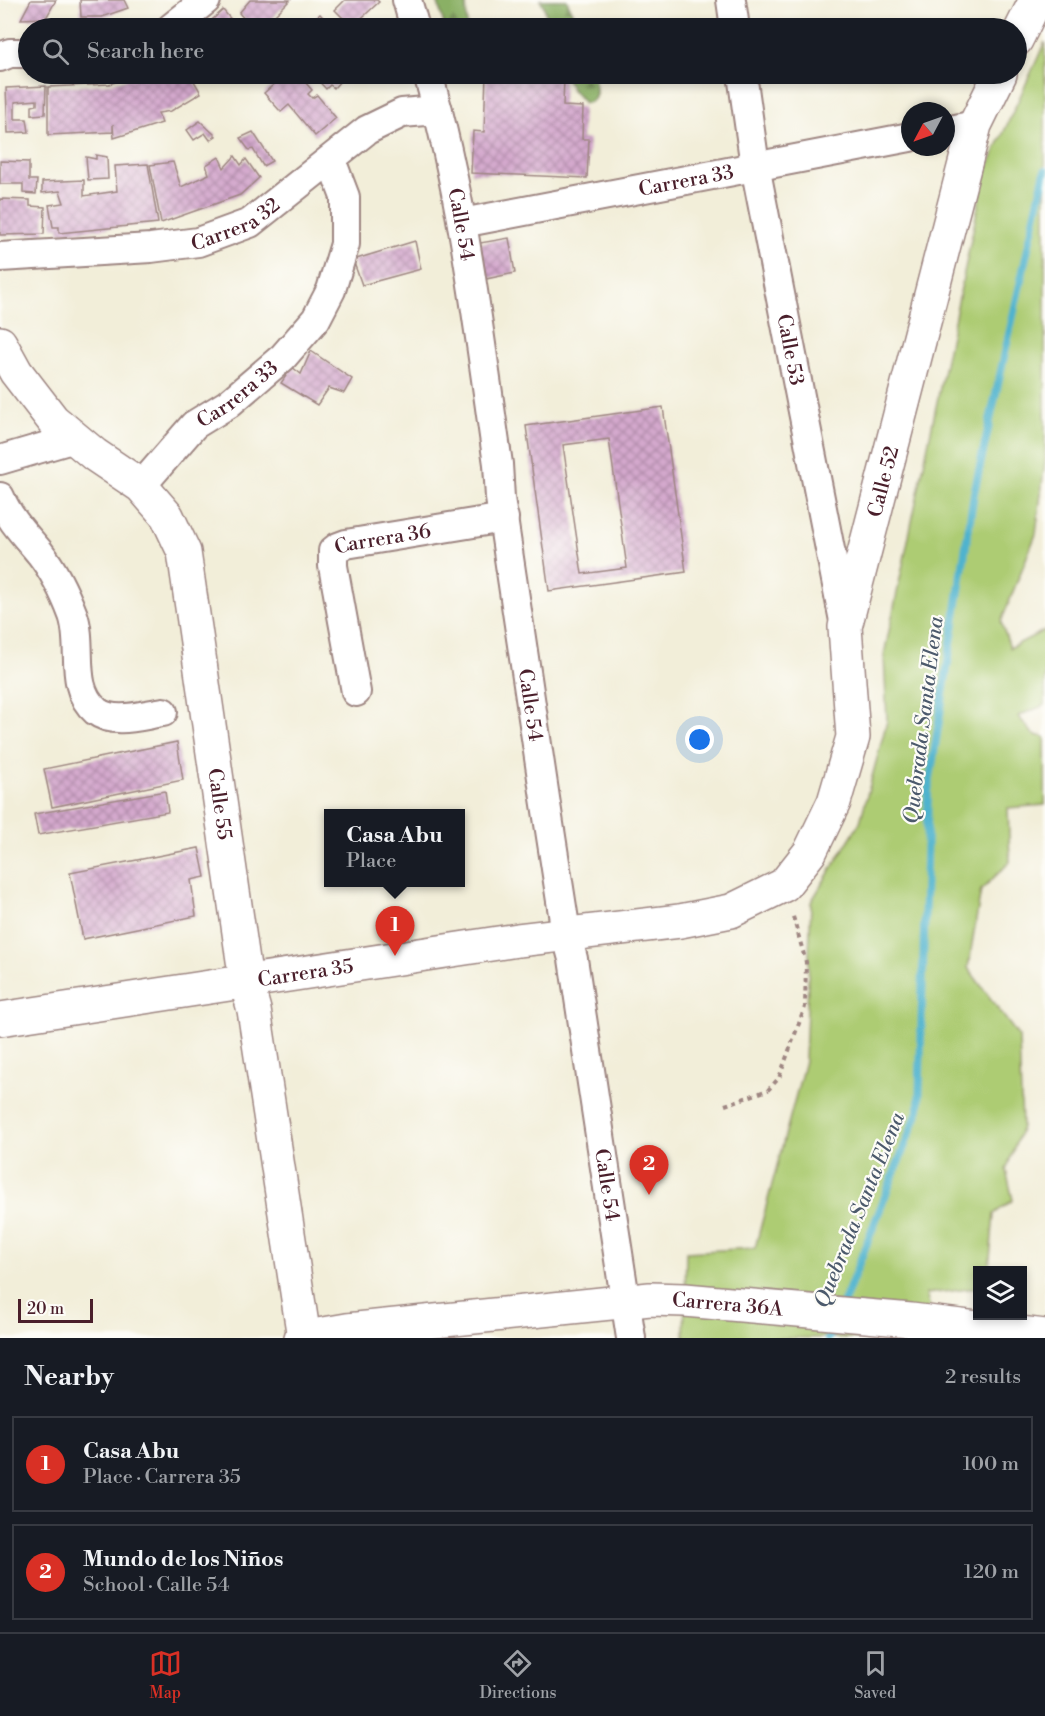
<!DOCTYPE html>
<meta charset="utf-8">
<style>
:root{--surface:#171b24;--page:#20242c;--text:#f1f3f6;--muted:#9ea1a6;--line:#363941;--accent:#d93025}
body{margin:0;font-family:"Libre Bodoni",serif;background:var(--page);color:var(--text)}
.controls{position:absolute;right:18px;bottom:18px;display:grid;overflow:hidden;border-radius:0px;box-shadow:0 3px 9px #0003}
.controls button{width:54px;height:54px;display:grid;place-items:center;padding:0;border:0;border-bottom:2px solid var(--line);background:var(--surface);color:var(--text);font:30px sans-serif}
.compass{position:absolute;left:901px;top:102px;width:54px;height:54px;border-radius:50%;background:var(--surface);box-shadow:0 3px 9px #0003;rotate:229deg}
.scale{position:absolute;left:18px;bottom:15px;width:75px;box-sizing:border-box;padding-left:6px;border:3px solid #4a1f2b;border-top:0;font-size:16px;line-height:21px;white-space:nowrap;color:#4a1f2b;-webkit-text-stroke:4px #fdfcf7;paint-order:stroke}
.you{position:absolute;left:700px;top:740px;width:21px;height:21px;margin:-15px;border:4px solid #fff;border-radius:50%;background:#1a73e8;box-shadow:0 0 0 9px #1a73e833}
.badge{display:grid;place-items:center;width:39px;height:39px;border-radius:50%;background:var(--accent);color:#fff;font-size:20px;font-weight:700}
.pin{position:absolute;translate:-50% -50px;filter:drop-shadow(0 2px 3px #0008)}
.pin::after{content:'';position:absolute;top:32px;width:21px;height:18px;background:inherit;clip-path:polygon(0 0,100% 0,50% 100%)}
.popup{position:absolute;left:324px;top:809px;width:141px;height:78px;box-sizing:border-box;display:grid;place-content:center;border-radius:0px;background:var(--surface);filter:drop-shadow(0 2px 4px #0005);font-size:20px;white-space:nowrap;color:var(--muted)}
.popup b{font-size:22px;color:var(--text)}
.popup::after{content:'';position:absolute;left:50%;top:100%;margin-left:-12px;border:12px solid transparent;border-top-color:var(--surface)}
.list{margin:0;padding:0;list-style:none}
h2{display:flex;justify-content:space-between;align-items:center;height:78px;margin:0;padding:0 24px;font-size:26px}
h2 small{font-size:20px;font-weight:400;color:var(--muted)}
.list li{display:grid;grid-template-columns:39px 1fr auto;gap:18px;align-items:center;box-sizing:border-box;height:96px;margin:0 12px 12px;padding:0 12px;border:2px solid var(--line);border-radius:0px}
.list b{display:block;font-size:22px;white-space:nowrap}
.list p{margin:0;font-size:20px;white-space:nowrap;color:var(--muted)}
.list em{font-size:20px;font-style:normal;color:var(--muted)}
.icon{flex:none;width:33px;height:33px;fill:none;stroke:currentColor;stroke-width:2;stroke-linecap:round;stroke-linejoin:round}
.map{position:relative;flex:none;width:1045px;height:1338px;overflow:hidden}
.search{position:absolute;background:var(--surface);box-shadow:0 3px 9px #0003;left:18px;right:18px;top:18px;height:66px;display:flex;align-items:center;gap:15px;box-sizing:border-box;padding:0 21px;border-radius:33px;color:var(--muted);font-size:22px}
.sheet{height:294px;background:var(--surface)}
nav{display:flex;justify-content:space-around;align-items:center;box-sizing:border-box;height:84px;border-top:2px solid var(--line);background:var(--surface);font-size:16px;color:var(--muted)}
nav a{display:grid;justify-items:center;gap:3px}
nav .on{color:var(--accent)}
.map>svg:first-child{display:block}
</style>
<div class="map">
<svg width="1045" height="1338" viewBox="0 0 1045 1338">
<defs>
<pattern id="forest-firs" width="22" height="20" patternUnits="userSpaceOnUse" patternTransform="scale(1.5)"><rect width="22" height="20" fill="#8ab065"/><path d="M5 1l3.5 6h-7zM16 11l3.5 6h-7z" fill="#738f53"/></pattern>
<pattern id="building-cross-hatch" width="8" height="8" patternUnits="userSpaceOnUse" patternTransform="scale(1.5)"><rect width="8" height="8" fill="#d4a9cd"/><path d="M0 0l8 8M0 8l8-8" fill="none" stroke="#ae89a7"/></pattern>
</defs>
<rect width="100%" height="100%" fill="#fdfcf7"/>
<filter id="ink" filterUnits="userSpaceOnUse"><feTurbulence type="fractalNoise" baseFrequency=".0167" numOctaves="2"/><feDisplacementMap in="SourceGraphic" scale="12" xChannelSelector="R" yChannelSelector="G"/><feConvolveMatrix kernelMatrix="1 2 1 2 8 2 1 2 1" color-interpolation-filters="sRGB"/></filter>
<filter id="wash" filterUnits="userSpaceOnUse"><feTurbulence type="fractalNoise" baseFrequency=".008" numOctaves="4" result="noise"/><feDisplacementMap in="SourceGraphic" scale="24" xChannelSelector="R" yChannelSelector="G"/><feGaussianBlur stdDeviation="1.35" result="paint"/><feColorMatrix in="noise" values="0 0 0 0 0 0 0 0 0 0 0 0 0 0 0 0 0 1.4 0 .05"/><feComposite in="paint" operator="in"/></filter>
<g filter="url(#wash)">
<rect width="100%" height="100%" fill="#f2eed9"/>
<polygon fill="#adcc73" stroke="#7c764f" stroke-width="1.5" points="1045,42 1045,461 1036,534 1001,622 1010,648 1045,630 1045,705 1018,716 1034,735 1045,737 1045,805 1008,808 1010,862 981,890 968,968 1019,1037 1022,1127 1006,1170 1013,1200 994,1214 989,1270 978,1270 977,1288 926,1294 938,1338 684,1338 686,1252 755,1248 805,1061 811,902 860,822 887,721 884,655 985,173"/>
<g fill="url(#forest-firs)" stroke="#6a6848" stroke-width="1.5">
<polygon points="437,0 466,0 467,28 445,28"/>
<polygon points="540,0 567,0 578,28 549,28 544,6"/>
<path d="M564 74H593C596 85 601 103 584 103L571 88Z"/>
</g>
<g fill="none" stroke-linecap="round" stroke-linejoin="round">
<g stroke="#4fb3ce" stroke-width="8">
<polyline points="842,1307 919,1109 928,792 974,493 1045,171"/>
<polyline points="828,1338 836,1321"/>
</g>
</g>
<g id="blocks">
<g fill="url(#building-cross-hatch)" fill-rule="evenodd">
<polygon points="31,0 56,0 46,18 21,19"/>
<polygon points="80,0 124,0 128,8 102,17 81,17"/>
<polygon points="250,0 290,0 262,28 252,28 239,13"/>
<polygon points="345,0 377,0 379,2 352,27 335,10"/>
<polygon points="223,10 238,28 203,28"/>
<polygon points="320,14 333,28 312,28 317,25 313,20"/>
<polygon points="488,24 545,26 545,28 488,28"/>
<polygon points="144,74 190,74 201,93 171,111 158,113 162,123 114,138 113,124 113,132 48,135 48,87 109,84"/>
<polygon points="286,74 298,74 312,90 308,94 312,98 317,95 336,118 315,136 289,105 281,112 264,93"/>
<polygon points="312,74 343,74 338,78 341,80 334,88 330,85 326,89"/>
<polygon points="486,74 544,74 543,76 564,77 563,106 583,107 582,139 589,139 587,178 471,173 473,131 484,132"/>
<polygon points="46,86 45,114 32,115 32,106 37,105 37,100 15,102 15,119 27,119 29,132 8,133 6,88"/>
<polygon points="200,121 216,136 210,140 205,133 194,140 187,130"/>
<polygon points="253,132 272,161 263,166 253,149 249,150 240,138"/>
<polygon points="96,155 107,157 108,179 88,180 86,157 96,159"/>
<polygon points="235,156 241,165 246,159 259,178 240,195 161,223 150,165 173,162 181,187 209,174 206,165 219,157 224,168"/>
<polygon points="0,161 29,162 29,180 37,180 36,194 23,193 23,184 0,184"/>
<polygon points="148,164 158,223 59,233 59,227 53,227 49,205 64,203 60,191 42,193 42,182 84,180 84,196 117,191 115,166"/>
<polygon points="0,199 30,200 30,206 45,207 44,234 0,235"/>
<polygon points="509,238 515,273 481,280 474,244"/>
<polygon points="415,241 421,269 362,285 353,260"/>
<polygon points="311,351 352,379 344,393 329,388 317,405 281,383 292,367 301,374"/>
<path d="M663 407 686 572 549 591 526 426ZM609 439 627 568 582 574 563 445Z"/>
<polygon points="177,742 183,780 52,807 44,769"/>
<polygon points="165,791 168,812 38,835 34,814"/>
<polygon points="199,848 205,877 191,880 196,916 83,939 70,873"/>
</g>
</g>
</g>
<g filter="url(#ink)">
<use href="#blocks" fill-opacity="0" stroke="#9e8682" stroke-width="1.5"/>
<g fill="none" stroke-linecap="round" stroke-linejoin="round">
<g stroke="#9e8682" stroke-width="32">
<g id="minor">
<polyline points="407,0 415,28"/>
<polyline points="731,0 735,28"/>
<polyline points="171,28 206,0"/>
<polyline points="0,57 10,53 28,53"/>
<path id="s1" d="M428 74C464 201 479 333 498 464L500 498 545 798 566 933 573 959 631 1338"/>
<path id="s2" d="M742 74 755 166 845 626"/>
<polyline points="946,131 975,125"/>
<path id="s3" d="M462 223 910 137"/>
<path id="s4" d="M0 257 151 248 198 242 250 223 367 130 402 113 438 110"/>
<polyline points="0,460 75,438"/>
<path id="s5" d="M141 486 194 425 228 404 283 357 316 319 331 290 345 244V197L331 160"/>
<path d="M0 497C9 519 26 536 40 553 54 571 65 594 73 615 84 646 68 687 96 711 114 725 142 715 163 712"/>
<path id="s6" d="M356 692 333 566V551L338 547 346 544 504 518"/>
</g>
</g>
<g stroke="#9e8682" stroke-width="36">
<g id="tertiary">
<polyline points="1016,40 1036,0"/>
<path id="s7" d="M0 343 16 372 53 420 95 455 141 486 167 516 184 552 246 981 254 1010 304 1338"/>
<path id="s8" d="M0 1019 518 940 680 921 731 911 784 885 810 852 834 802 853 737 845 627 975 125 1000 74"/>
<path id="s9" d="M301 1338 347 1330 650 1299 685 1300 911 1320 1045 1336"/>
</g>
</g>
<polyline stroke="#9e8682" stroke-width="4" stroke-dasharray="4.5 4.5" stroke-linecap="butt" points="725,1105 768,1090 779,1078 805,1007 806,962 792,913"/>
<use href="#minor" stroke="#fff" stroke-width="28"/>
<use href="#tertiary" stroke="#fff" stroke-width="33"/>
</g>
</g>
<g text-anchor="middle" stroke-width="4.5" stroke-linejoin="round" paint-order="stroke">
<g font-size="20" fill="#4a1f2b" stroke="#fdfcf7">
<text dy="7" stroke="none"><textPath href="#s3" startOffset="228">Carrera 33</textPath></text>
<text dy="7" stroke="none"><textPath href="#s4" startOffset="240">Carrera 32</textPath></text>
<text dy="7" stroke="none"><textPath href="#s1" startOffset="154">Calle 54</textPath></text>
<text dy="7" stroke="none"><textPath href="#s2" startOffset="280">Calle 53</textPath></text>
<text dy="7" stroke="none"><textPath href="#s5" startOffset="134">Carrera 33</textPath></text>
<text dy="7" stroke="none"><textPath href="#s8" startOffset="1224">Calle 52</textPath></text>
<text dy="7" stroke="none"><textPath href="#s6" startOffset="195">Carrera 36</textPath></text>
<text dy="7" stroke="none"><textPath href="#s1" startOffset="640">Calle 54</textPath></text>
<text dy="7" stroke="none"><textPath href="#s7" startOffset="538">Calle 55</textPath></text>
<text dy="7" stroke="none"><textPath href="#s8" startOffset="309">Carrera 35</textPath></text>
<text dy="7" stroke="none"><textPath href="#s1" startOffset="1126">Calle 54</textPath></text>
<text dy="7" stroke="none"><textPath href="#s9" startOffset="429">Carrera 36A</textPath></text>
</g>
<g font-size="21" font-style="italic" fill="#4c5a6c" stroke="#fdfcf7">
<text transform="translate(923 720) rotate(-83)" y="7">Quebrada Santa Elena</text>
<text transform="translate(859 1210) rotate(-68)" y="7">Quebrada Santa Elena</text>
</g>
</g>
</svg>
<div class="controls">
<button><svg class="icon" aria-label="layers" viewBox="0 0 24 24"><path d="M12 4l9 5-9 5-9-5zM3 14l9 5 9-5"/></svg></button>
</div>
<svg class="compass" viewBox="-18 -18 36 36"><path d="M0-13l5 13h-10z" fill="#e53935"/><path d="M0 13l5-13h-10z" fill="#9ea1a6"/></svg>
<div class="scale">20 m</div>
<div class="you"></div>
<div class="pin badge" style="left:395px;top:956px">1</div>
<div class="popup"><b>Casa Abu</b>Place</div>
<div class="pin badge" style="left:649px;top:1195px">2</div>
<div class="search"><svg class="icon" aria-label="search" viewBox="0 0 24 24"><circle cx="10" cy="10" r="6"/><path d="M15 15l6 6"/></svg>Search here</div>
</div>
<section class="sheet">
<h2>Nearby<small>2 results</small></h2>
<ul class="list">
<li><span class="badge">1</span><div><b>Casa Abu</b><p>Place · Carrera 35</p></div><em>100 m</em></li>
<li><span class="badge">2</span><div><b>Mundo de los Niños</b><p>School · Calle 54</p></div><em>120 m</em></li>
</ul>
</section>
<nav>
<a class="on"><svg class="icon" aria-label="map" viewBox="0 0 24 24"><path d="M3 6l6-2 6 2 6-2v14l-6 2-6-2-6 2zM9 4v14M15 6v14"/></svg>Map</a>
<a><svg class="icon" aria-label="directions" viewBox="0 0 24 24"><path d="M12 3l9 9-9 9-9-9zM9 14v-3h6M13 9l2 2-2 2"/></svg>Directions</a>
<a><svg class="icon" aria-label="saved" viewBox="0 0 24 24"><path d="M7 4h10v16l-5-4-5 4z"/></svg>Saved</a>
</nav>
